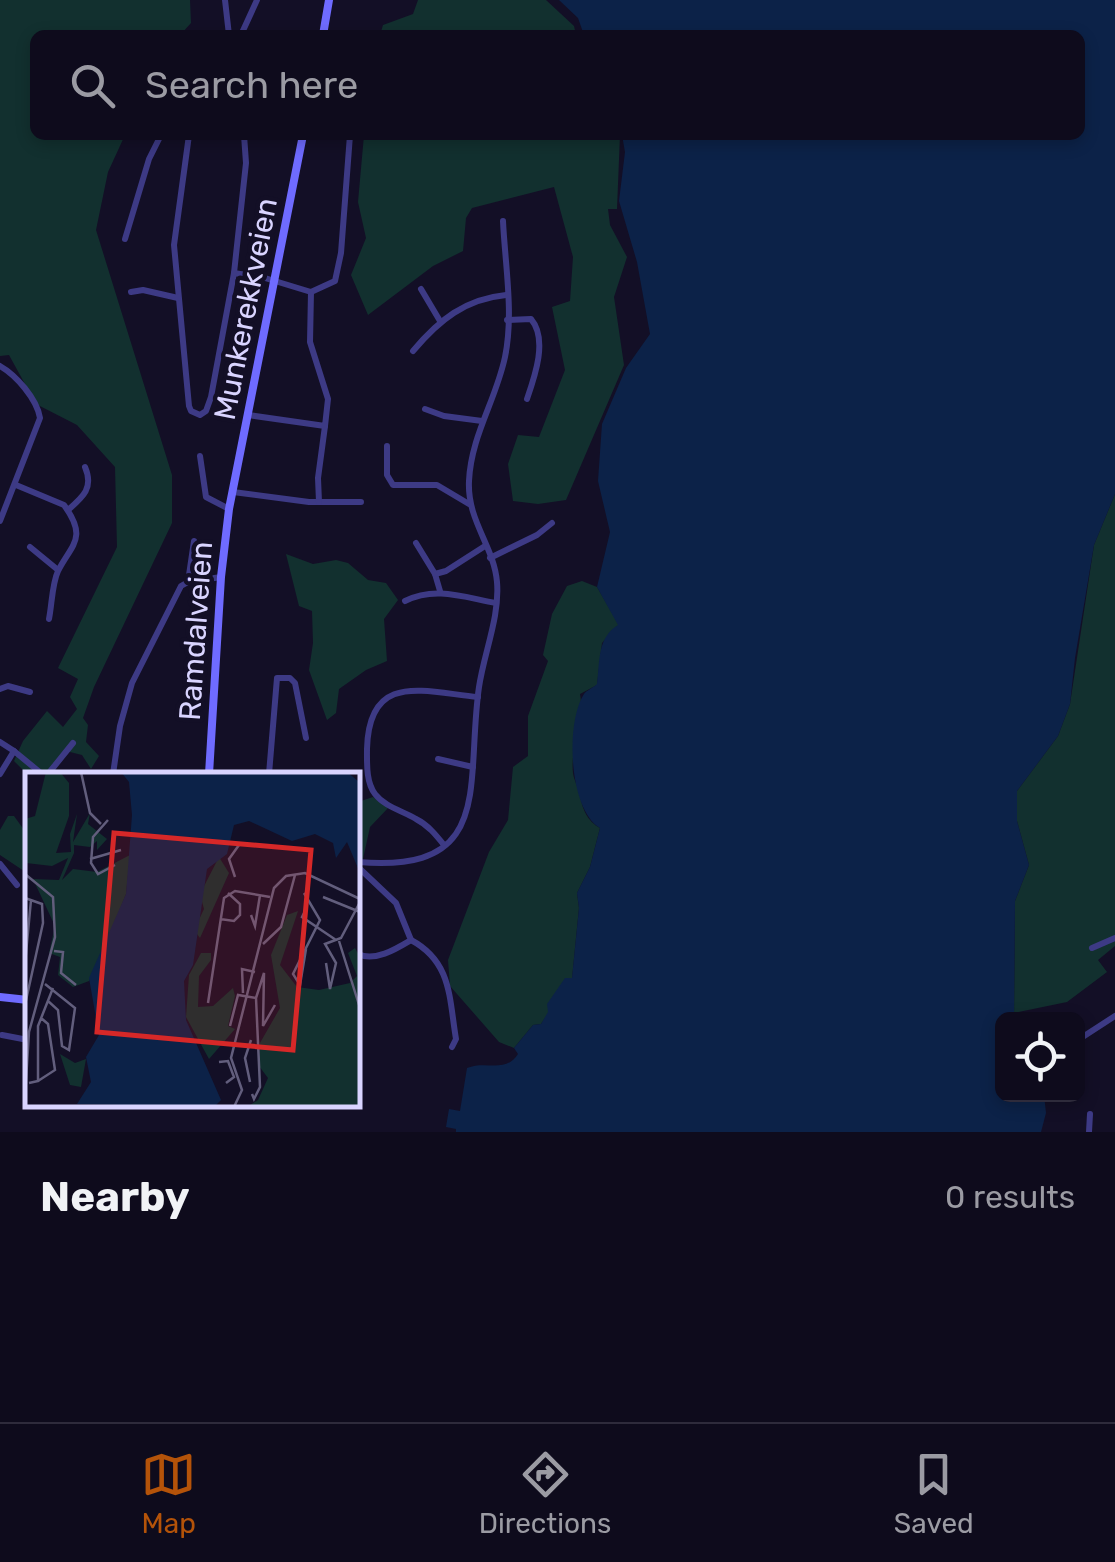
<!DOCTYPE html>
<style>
:root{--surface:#0e0b1c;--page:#171425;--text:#f1f3f6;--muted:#9b9ba3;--line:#2e2b3b;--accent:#b45309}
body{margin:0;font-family:Rubik,sans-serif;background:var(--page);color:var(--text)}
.controls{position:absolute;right:30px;bottom:30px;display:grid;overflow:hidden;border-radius:15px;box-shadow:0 5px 15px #0003}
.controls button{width:90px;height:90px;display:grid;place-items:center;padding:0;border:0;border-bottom:2px solid var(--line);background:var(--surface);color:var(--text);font:50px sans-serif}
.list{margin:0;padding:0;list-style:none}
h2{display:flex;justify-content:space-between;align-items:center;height:130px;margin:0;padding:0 40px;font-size:42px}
h2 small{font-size:32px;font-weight:400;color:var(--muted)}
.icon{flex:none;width:55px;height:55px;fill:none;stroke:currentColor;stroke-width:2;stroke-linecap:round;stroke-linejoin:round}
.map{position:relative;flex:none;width:1115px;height:1132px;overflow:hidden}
.search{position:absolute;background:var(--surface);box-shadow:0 5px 15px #0003;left:30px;right:30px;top:30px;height:110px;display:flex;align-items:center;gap:25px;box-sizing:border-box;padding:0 35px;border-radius:15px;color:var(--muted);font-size:38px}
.sheet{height:290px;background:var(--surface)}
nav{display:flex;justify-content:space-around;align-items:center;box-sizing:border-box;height:140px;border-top:2px solid var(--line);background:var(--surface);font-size:28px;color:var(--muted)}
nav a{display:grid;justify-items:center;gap:5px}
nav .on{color:var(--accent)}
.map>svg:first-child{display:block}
</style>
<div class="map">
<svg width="1115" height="1132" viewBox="0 0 1115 1132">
<rect width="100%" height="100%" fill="#130f26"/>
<g fill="#12302f">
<polygon points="0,0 190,0 191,23 180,35 35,35 35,135 125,135 108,172 96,230 172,475 172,523 94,687 83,718 88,725 86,742 99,756 91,769 82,755 66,751 45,774 23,770 14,761 23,741 47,711 63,727 77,709 70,697 78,679 58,668 117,547 115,467 77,425 36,404 9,355 0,356"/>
<polygon points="418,0 546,0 574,26 576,35 380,35 383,25 413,14"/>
<polygon points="364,135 620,135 617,209 608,209 610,225 627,257 614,297 624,365 566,500 538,504 513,501 508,464 518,435 539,437 565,370 552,307 570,301 573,257 554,187 472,208 466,218 463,251 433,266 368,315 351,275 366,238 358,202"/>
<polygon points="1115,494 1115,946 1098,960 1107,972 1067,1002 1014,1013 1015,901 1029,865 1017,821 1017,791 1058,736 1070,704 1094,545"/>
<polygon points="286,554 313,564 336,560 348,563 368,580 386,583 398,600 384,619 387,661 366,670 339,689 336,713 327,720 309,670 313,643 312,611 299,606"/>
<path d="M582 581 597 587 619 625 602 643 597 685 580 694C585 718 570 747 573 773 574 781 579 788 580 796 583 810 587 821 600 828L590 867 577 893 579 908 572 979 541 1024 533 1025 514 1048 499 1042 450 986 448 960 489 852 508 820 513 767 528 756V716L548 661 543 655 552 614 567 586Z"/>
<polygon points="373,797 388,808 370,827 363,859 358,858 358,802"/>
<polygon points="8,816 14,816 27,834 27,873 0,855 0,830"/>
</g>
<path fill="#0c2248" d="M559 0H1115V494L1094 545 1075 658 1070 704 1058 736 1017 791V821L1029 865 1015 901 1014 1019H1002V1094L1044 1095 1046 1113 1041 1132H456V1129L446 1127 449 1109 460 1111 467 1068C486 1060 505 1074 518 1054L514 1048 533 1025 541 1024 548 1012 547 1004 565 978H572L579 908 577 893 590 867 600 828C569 810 565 723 584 694 587 690 593 688 597 684 600 661 597 638 618 625L597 587 610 532 598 481 602 424 626 368 650 334 637 262 619 201 625 152 622 135H1080V35H584L578 18Z"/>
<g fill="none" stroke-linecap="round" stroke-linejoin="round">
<g stroke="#3d3a85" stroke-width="6">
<polyline points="225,0 229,35"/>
<polyline points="241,35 257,0"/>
<polyline points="189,135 174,245 189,406 191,411 200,415 206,411 211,397 234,273 265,278 311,292 335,281 341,253 350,135"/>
<polyline points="125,239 149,159 161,135"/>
<polyline points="234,273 246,163 244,135"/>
<polyline points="421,289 440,321"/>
<polyline points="131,292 143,290 178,298"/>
<path d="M507 320 531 319C548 339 535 376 527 399"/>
<path d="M413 351C439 320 465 299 506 295"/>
<path d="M0 366C16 375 37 399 40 418L0 521"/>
<polyline points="425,409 444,416 482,421"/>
<polyline points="248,415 325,426 328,399 310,342 311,292"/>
<polyline points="387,446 387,475 393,485 437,485 469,504"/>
<polyline points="200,456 206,497 229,509"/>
<path d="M16 485 64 505C88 538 72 544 58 571 52 584 52 604 49 619"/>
<polyline points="233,492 309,502 361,502"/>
<polyline points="319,502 318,478 325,426"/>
<path d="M68 510C83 497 94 488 85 467"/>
<polyline points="416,543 435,574 440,591"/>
<polyline points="30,547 58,570"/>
<polyline points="490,558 537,535 552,523"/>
<polyline points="435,574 446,571 485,546"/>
<polyline points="188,582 194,541"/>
<path d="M405 601C435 586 463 597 496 603"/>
<polyline points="0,689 8,686 30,692"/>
<polyline points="0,742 14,751 0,774"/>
<polyline points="14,751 42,774"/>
<polyline points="438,759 473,767"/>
<polyline points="48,774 73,743"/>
<polyline points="113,774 120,726 132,683 181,586 188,582 221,577"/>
<polyline points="269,774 277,678 290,678 295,683 306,738"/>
<path d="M444 845C436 835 428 825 416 819 403 811 385 807 375 794 366 782 367 764 367 749 369 671 424 692 478 697"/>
<path d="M358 862C496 874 465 784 479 687 484 653 500 616 497 582 494 546 467 521 469 481 471 436 496 400 505 357 514 314 505 264 503 221"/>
<polyline points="0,864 17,885"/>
<path d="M358 867 396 903 411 940C396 949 375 962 358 954"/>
<path d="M411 940C452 962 449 998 456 1039L452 1047"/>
<polyline points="1092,948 1115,938"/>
<polyline points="2,1035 28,1040"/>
<polyline points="1078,1040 1115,1016"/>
<polyline points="1089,1132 1090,1114"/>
</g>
<g stroke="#6f6bff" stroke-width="8">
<polyline points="323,35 329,0"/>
<polyline points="209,774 221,577 229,509 303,135"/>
<polyline points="0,997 28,1000"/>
</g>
</g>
<g text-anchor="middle" stroke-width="9" stroke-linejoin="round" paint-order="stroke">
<g font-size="30" fill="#d9d4ff" stroke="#130f26">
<text transform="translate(246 309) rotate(-79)" y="10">Munkerekkveien</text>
<text transform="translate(196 631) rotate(-86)" y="10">Ramdalveien</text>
</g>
</g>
<g transform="translate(25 772)">
<rect width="335" height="335" fill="#130f26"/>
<path d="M21 0H35L44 11V44L31 81 46 80 45 62 52 42 48 70 65 41 63 52 82 67 72 78V69L65 75 49 73V81L37 108 48 97 72 100 105 83 101 122 84 164 64 209 48 215 33 203 35 185 24 181 30 154 8 107 34 108 43 86 27 94 1 91 0 47 10 44ZM194 85 204 101 175 166 169 158 179 137 175 122ZM273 139 255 193 272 215 294 218 325 211 332 204 323 181 330 176 335 185 334 335H222L233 328 243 306 234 294 235 271 255 236 246 183 262 143ZM176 181H186V188L174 204 173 235 188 234 208 216 210 224 203 254 210 257 184 287 161 245 164 203ZM35 282 50 291 61 287 56 315 45 313Z" fill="#12302f"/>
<path d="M96 0H322L333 9 335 101 322 70 311 86 308 71 290 62 267 69 224 49 209 53 202 82 182 97 168 193 159 209 161 248 196 328 189 335 52 332 66 310 61 285 74 263 64 206 101 122 107 43 104 10Z" fill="#0c2248"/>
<path fill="none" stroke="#625e7d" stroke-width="2.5" d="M56 0 65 41 76 52M83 48 68 65 66 91 73 102 90 93M65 87 96 78M0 102 28 125 30 165 4 260 0 325M210 105 204 87 214 73M279 121 295 148 268 202 275 213 281 177M298 125 335 140M0 126 17 132 18 151 0 233M280 139 277 145 311 168M226 143 230 154 235 123M195 147 209 149 215 143V132L203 121M314 169 335 236M238 172 256 155 270 103M29 179 38 180 36 201 51 213M301 191 305 217 311 191 300 172 316 166 335 130M0 192 6 128M20 212 50 236 44 278 37 274 33 238 23 229M218 221 217 197 230 200M183 231 199 126 210 119 245 125M205 254 213 223 231 226 239 201 238 254 250 233M194 290 203 289 209 305 201 311M13 309 30 298 23 252 16 246M225 310 220 286 226 268M4 311 13 309V254L28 216M227 322 229 327 235 315 231 226M209 335 217 318 206 286 249 116 261 104 280 101 335 127"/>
<path fill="#d62828" fill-opacity="0.15" stroke="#d62828" stroke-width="5" d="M89 61 286 78 268 278 72 260Z"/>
<rect width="335" height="335" fill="none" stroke="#d9d4ff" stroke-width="5"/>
</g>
</svg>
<div class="controls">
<button><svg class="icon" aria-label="locate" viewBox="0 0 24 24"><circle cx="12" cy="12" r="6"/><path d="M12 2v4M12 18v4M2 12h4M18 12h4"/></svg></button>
</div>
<div class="search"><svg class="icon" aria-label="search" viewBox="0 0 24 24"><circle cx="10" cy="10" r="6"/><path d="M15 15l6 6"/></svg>Search here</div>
</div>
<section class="sheet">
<h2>Nearby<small>0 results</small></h2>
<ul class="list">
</ul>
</section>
<nav>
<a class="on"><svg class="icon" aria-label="map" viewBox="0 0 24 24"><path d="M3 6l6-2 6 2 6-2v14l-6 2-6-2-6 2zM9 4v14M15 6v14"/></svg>Map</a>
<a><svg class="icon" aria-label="directions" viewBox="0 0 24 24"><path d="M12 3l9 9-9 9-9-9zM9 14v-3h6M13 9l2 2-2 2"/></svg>Directions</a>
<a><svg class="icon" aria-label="saved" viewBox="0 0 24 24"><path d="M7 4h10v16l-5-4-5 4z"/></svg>Saved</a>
</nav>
